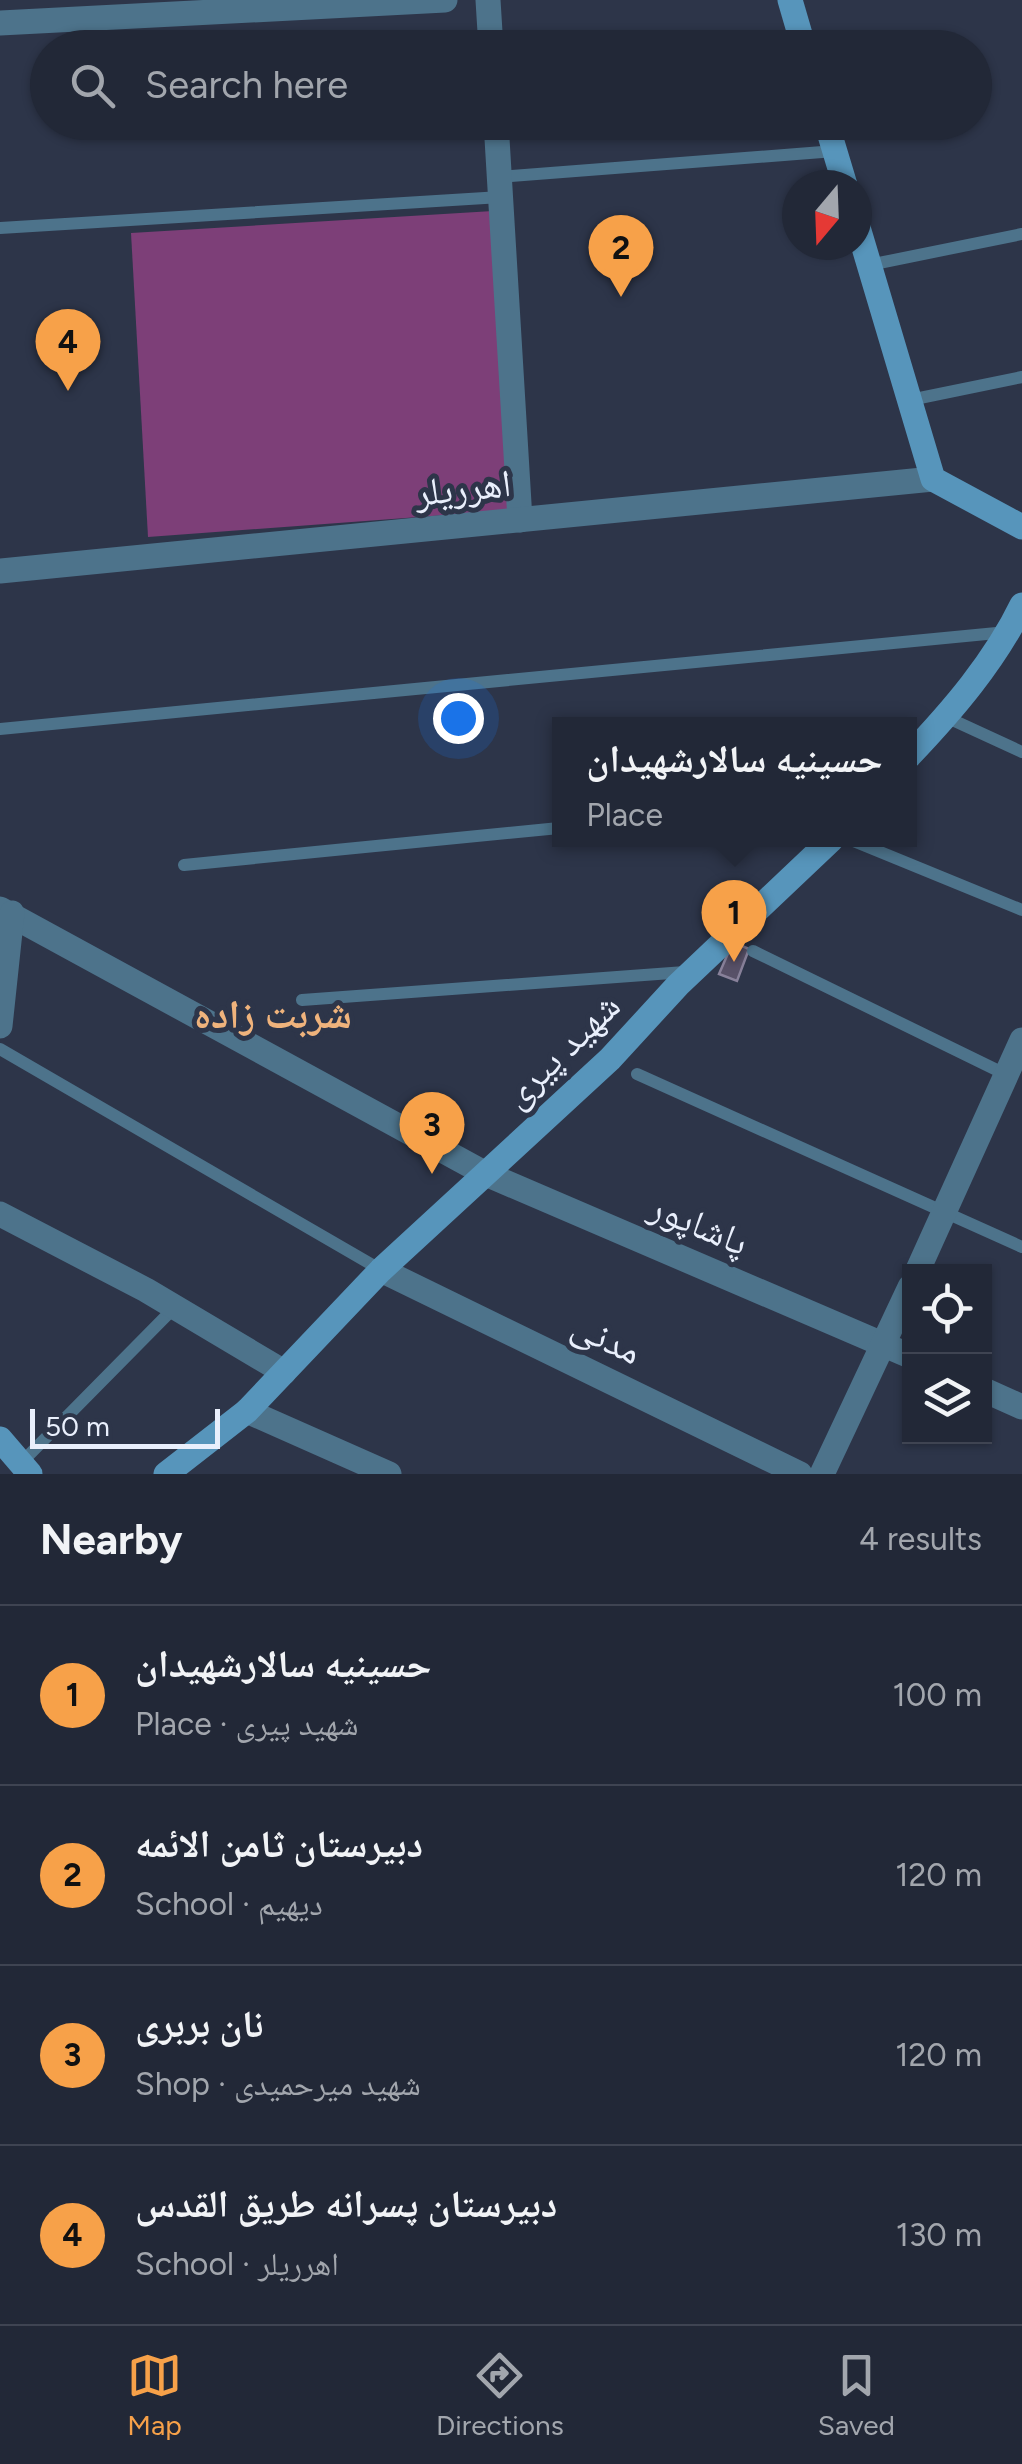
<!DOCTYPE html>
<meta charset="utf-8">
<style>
:root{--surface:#222837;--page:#2a303f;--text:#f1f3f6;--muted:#a2a6ad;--line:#3f4452;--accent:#f7a149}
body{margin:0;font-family:Figtree,"Noto Naskh Arabic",sans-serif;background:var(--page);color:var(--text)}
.controls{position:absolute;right:30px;bottom:30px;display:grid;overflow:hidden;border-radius:0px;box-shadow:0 2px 8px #0004}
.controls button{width:90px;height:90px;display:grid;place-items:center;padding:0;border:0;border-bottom:2px solid var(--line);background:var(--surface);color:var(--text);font:50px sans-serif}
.compass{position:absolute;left:782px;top:170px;width:90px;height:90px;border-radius:50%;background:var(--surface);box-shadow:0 2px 8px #0004;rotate:199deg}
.scale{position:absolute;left:30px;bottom:25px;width:190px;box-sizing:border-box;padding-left:10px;border:5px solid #e9effc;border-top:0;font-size:28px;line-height:35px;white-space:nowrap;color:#e9effc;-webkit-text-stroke:8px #2d3549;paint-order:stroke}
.you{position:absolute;left:458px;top:718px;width:35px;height:35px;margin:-25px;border:8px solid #fff;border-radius:50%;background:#1a73e8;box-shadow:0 0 0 15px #1a73e833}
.badge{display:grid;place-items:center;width:65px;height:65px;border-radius:50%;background:var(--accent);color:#111;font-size:32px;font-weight:700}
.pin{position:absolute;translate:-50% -82px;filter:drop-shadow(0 2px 5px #0008)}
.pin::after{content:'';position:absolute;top:52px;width:35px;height:30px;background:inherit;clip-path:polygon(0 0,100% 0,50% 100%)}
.popup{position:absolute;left:552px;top:717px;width:365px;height:130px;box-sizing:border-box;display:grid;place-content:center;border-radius:0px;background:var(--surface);filter:drop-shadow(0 2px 8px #0005);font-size:32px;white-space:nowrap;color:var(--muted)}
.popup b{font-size:38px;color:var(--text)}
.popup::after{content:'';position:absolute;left:50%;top:100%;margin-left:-20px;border:20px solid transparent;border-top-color:var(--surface)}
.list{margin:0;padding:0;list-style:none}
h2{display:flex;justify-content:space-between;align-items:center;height:130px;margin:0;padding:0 40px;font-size:42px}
h2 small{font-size:32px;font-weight:400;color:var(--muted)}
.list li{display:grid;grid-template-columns:65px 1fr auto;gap:30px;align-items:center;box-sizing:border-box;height:180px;padding:0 40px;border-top:2px solid var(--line)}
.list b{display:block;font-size:38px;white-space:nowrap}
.list p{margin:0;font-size:32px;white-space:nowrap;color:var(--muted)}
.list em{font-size:32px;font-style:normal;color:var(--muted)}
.icon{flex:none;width:55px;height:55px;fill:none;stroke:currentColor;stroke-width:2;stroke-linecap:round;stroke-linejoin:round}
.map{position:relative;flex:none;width:1022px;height:1474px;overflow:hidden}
.search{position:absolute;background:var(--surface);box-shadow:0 2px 8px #0004;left:30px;right:30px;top:30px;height:110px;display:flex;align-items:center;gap:25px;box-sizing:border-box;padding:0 35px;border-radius:55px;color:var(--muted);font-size:38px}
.sheet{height:850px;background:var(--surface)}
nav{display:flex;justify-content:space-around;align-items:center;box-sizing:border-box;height:140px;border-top:2px solid var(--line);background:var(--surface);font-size:28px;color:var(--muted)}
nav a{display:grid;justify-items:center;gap:5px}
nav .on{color:var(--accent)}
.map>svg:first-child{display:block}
</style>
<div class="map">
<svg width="1022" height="1474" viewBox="0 0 1022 1474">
<rect width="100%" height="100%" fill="#2d3549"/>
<polygon fill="#7d3f78" points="493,211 514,510 148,537 131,233"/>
<polygon fill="#585168" stroke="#88819a" stroke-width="2.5" points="733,942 749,949 737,981 719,974"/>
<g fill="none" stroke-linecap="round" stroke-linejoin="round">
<g stroke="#4d738b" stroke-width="12">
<polyline points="499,177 835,151"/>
<polyline points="0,228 501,197"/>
<polyline points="869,265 1022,234"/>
<polyline points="910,400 1022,377"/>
<polyline points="946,717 1022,752"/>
<polyline points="0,729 1007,632"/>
<polyline points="851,840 1022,910"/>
<polyline points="184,865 559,828"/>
<polyline points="753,951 1007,1075"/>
<polyline points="302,1000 685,972"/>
<polyline points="0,1049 381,1270"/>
<polyline points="637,1074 1022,1247"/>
<polyline points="21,1463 175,1307"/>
</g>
<g stroke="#4d738b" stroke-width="25">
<polyline points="488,0 491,48"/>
<polyline points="0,23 445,0"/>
<polyline points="496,122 520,520"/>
<polyline points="0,571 933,479"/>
<polyline points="0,909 486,1174 910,1356"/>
<polyline points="0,1026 12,913"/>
<polyline points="0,1214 146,1290 284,1372"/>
<polyline points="381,1270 800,1474"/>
<polyline points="917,1272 1022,1040"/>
<polyline points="984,1390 1022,1407"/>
<polyline points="247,1411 389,1474"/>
<polyline points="822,1474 910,1287"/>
</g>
<g stroke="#5795bb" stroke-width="25">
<polyline points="790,0 804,48"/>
<polyline points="826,122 845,185"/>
<polyline points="857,224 933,479 1022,527"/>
<path d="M909 756C952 711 995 661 1022 605"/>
<polyline points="0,1439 30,1474"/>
<polyline points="166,1474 247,1411 381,1270 610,1059 678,985 831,840"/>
</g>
</g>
<g text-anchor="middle" stroke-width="10" stroke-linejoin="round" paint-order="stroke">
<g font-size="38" fill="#e9effc" stroke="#2d3549">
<text transform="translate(463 488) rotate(-6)" y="13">اهرریلر</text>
<text transform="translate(561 1050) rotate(-44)" y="13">شهید پیری</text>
<text transform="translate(699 1224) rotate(23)" y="13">پاشاپور</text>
<text transform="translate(607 1338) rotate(26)" y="13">مدنی</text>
</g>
<g font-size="40" font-weight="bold" fill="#efb37c" stroke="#2d3549">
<text x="273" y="1028">شربت زاده</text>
</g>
</g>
</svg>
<div class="controls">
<button><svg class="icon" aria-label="locate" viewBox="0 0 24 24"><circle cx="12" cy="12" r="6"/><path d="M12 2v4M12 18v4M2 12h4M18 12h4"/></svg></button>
<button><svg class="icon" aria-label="layers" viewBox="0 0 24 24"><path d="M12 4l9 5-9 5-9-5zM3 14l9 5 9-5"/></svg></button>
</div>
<svg class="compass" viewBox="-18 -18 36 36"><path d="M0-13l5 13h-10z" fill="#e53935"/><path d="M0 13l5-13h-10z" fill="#a2a6ad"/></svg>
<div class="scale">50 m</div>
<div class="you"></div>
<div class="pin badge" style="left:734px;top:962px">1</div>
<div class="popup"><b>حسینیه سالارشهیدان</b>Place</div>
<div class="pin badge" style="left:621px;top:297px">2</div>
<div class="pin badge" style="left:432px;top:1174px">3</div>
<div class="pin badge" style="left:68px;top:391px">4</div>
<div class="search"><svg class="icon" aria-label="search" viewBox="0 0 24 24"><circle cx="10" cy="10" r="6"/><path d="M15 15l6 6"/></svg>Search here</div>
</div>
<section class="sheet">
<h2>Nearby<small>4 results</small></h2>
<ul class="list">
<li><span class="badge">1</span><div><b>حسینیه سالارشهیدان</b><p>Place · شهید پیری</p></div><em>100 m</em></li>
<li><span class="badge">2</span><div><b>دبیرستان ثامن الائمه</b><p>School · دیهیم</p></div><em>120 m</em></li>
<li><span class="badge">3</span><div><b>نان بربری</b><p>Shop · شهید میرحمیدی</p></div><em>120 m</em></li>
<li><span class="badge">4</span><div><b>دبیرستان پسرانه طریق القدس</b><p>School · اهرریلر</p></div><em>130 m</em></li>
</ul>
</section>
<nav>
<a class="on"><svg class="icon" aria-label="map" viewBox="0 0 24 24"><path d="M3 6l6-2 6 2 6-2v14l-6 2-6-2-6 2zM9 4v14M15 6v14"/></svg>Map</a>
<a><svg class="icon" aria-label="directions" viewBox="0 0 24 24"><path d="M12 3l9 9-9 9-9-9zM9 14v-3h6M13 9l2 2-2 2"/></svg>Directions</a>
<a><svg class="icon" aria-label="saved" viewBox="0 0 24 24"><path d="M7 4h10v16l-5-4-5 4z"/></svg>Saved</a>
</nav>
